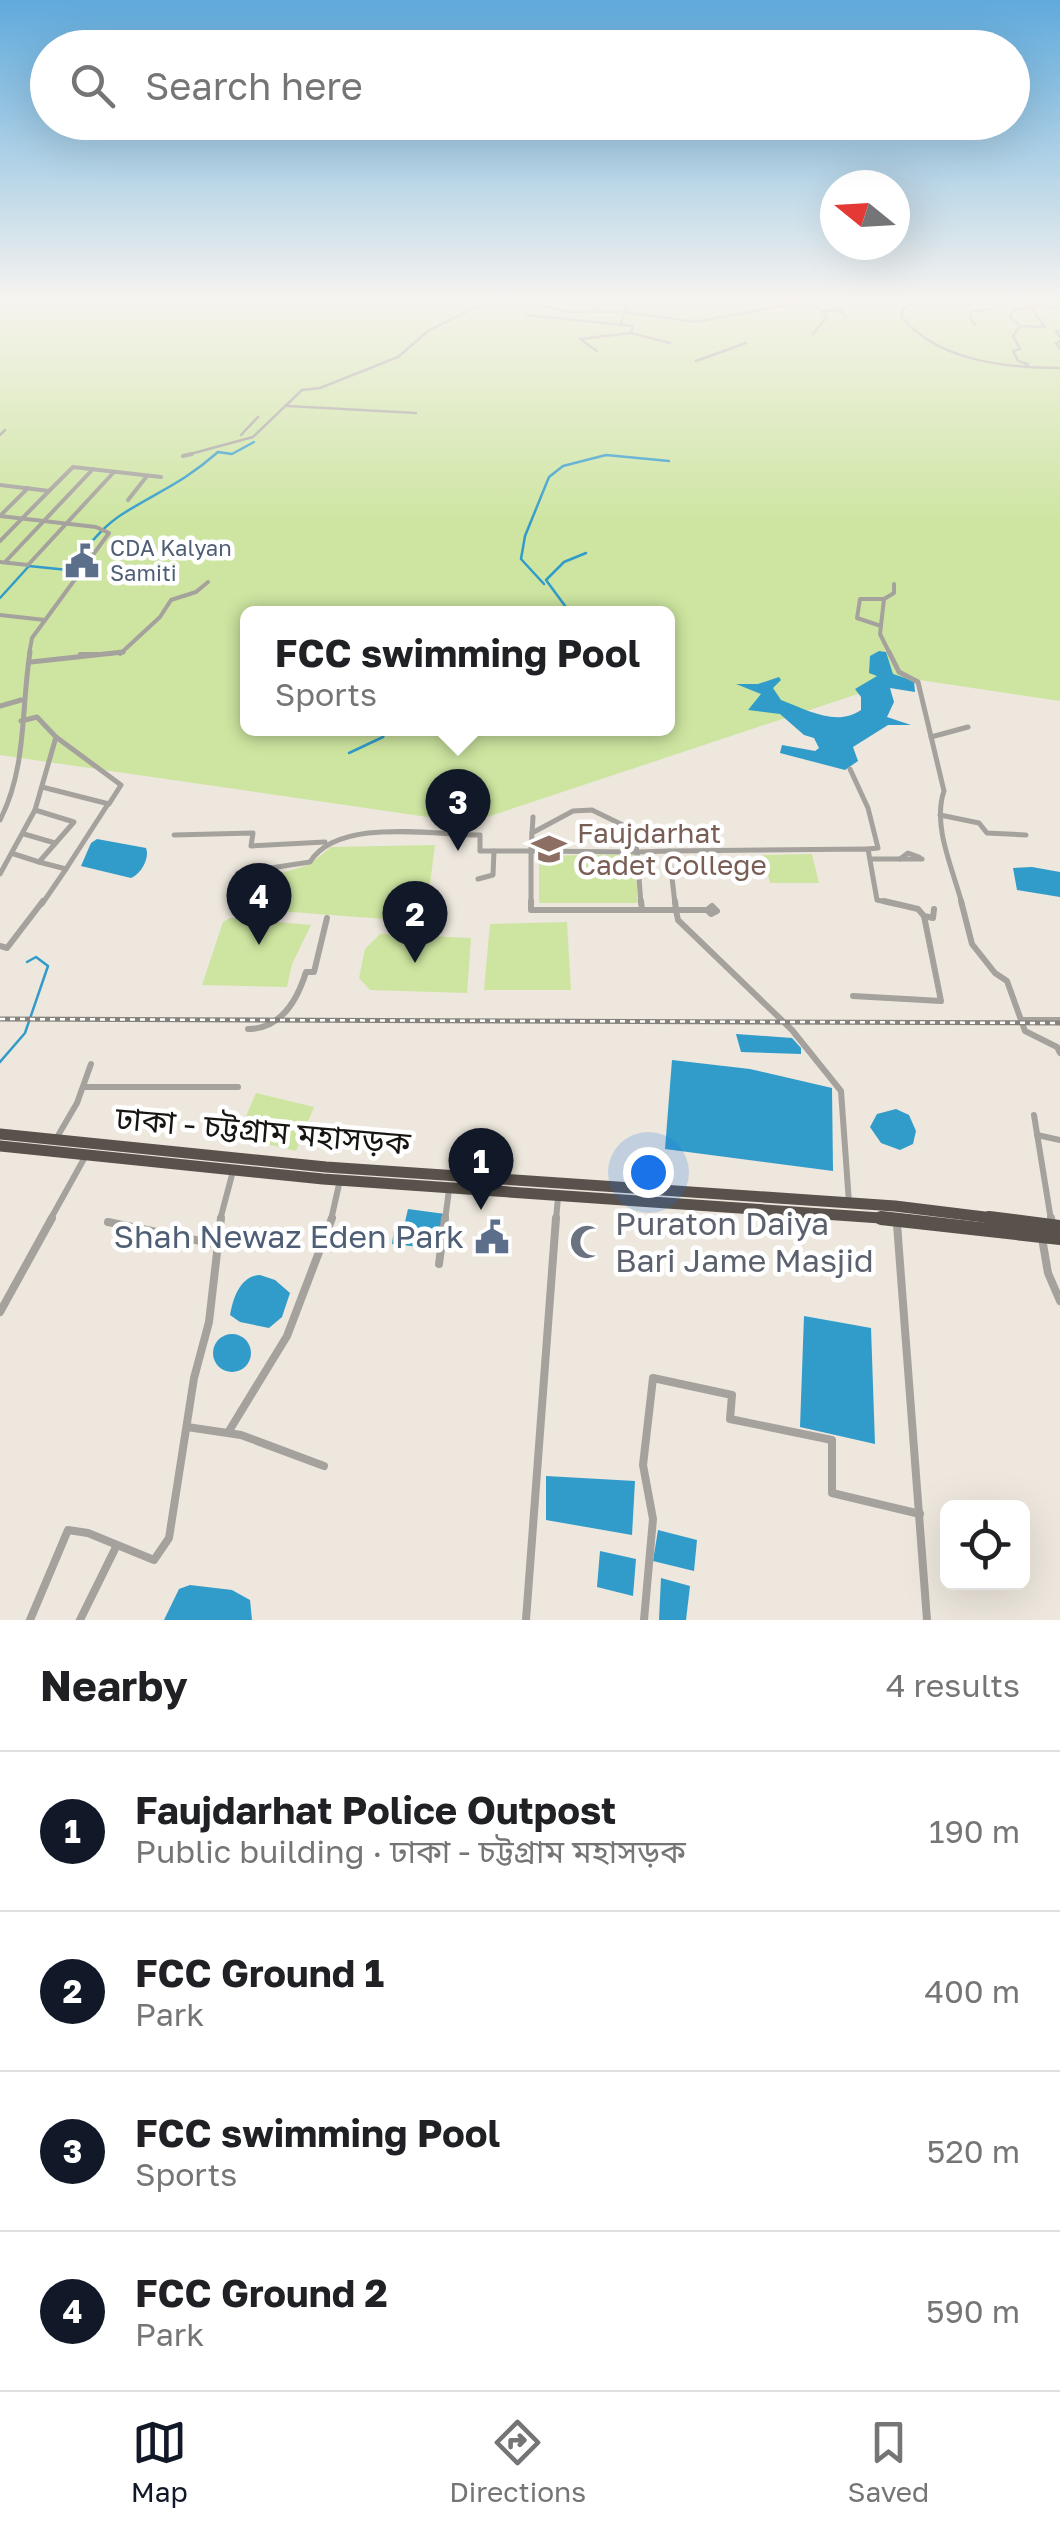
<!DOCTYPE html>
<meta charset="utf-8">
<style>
:root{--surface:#fff;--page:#f6f6f6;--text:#202124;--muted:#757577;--line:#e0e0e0;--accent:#111827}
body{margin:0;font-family:"Golos Text","Noto Sans Bengali",sans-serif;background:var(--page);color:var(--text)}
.controls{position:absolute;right:30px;bottom:30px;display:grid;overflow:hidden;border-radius:15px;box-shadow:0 10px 40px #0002}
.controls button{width:90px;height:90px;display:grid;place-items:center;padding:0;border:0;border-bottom:2px solid var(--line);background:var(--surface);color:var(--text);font:50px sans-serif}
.compass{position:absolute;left:820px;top:170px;width:90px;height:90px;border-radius:50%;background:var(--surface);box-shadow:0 10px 40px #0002;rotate:288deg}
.you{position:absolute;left:648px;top:1172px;width:35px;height:35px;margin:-25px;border:8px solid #fff;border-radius:50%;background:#1a73e8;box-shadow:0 0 0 15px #1a73e833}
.badge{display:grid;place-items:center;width:65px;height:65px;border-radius:50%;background:var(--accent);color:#fff;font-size:32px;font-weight:700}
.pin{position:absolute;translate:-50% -82px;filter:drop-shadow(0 2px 5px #0008)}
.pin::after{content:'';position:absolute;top:52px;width:35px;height:30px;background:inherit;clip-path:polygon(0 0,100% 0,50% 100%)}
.popup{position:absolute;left:240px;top:606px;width:435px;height:130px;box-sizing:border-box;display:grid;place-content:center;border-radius:15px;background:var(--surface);filter:drop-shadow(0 2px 8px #0005);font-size:32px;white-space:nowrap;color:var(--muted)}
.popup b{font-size:38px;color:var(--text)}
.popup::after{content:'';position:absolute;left:50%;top:100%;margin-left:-20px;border:20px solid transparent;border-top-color:var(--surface)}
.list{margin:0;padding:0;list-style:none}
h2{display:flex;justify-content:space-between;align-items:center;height:130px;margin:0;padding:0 40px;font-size:42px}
h2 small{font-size:32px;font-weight:400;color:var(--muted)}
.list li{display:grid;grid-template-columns:65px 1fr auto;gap:30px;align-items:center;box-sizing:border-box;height:160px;padding:0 40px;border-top:2px solid var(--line)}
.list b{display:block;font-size:38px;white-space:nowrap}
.list p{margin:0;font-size:32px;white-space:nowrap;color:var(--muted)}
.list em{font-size:32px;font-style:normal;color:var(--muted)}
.icon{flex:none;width:55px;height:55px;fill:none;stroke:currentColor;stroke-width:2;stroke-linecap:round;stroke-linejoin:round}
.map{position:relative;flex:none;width:1060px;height:1620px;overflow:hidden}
.search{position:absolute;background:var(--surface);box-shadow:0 10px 40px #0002;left:30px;right:30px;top:30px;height:110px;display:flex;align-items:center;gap:25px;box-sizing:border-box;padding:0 35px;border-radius:55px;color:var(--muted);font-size:38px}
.sheet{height:770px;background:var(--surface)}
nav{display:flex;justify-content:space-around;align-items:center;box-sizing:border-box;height:140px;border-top:2px solid var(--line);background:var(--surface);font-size:28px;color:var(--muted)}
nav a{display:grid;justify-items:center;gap:5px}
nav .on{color:var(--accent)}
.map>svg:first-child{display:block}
</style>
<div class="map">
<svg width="1060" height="1620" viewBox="0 0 1060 1620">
<rect width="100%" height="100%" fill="#ede7dd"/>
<g fill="#cde5a0" fill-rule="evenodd">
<path d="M0 300H1060V701L906 678 469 823 0 755ZM248 614H668V728H248Z"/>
<polygon points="435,845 425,922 236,908 250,878 267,877 309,865 331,847"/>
<polygon points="635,854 638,903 539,903 539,856"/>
<polygon points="812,854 819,883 770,883 763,855"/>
<polygon points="230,918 311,925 292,964 287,987 202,985 223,922"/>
<polygon points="567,922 571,990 484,990 490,924"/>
<polygon points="380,934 471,938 467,993 370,990 359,978 365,949"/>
<polygon points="256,1093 314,1107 296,1151 237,1137"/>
</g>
<g fill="#319bca">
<path d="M879 651 886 652 893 674 914 681 915 692 890 688 894 702 887 717 911 725H888L853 747 858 761 845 770 780 753 782 745 815 751 819 748 814 738 804 735 780 714 748 710 761 694 736 684H758L779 677 781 680 773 688 781 700C807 710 837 727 861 710V697L855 689 877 676 869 673 870 656Z"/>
<path d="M97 839 146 848C150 858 141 874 131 878L81 866 91 843Z"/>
<polygon points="1032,867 1060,872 1060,897 1017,890 1013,868"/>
<polygon points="736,1034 792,1038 801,1048 801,1054 741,1052"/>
<polygon points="672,1060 750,1069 832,1088 833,1171 665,1149"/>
<polygon points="896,1109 909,1115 916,1131 913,1144 900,1150 881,1143 870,1127 877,1114"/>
<polygon points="408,1209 445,1214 439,1249 392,1244 394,1229 405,1222"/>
<path d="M260 1275 275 1280 290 1293 282 1317 269 1328 240 1322 230 1315C233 1298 240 1276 260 1275Z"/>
<polygon points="804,1316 871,1328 875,1444 800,1427"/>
<circle cx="232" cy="1353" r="19"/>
<polygon points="546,1476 635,1481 632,1535 546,1520"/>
<polygon points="658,1530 697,1540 694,1571 653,1561"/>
<polygon points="600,1551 636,1559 633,1596 597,1587"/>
<polygon points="661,1578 690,1586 686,1620 659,1620"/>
<polygon points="190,1585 232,1590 250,1600 252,1620 164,1620 179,1589"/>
</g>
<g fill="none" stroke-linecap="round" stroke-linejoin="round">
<g stroke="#319bca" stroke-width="2.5">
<polyline points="544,584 521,559 525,536 549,477 563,466 606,455 669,461"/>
<path d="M0 598 29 566 68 570C85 550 101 527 124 513 161 490 184 482 218 452L232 454 254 442"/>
<polyline points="571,614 546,580 564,562 586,553"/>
<polyline points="349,753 383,737 385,732 380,728"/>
<polyline points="0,1062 25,1033 48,966 36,957 27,962"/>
</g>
<g stroke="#a5a19d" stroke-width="2.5">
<polyline points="427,300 464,300"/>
<polyline points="468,300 477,300"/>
<polyline points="520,300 569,312 624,312 696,322 812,300"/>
<polyline points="588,300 598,312"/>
<polyline points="672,300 680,303"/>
<path d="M921 300 904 308 901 316C937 361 1006 368 1060 368"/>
<polyline points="1012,300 1037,304"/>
<polyline points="813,302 827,317 813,334"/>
<polyline points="824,311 840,310 846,317"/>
<polyline points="526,315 633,326 631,333 670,343"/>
<polyline points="620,325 629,300"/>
<polyline points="975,325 970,318 972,311 990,310 1007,301"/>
<polyline points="1020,326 1045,327 1030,307"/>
<polyline points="1060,331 1056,331 1060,337"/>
<polyline points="1060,341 1056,343 1060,348"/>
<polyline points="597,351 580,339 631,333"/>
<polyline points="696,361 746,343"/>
<polyline points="1025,367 1028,364 1018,361 1013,351 1020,349 1013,336 1020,326 1010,317 1013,310 1040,305 1060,309"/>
<polyline points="288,406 416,413"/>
<polyline points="0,435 5,430"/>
<polyline points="241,435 258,417"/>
<polyline points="183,456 253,437 302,390 320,388 398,357 428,331 490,300"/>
</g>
<g stroke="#a5a19d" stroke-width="4">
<polyline points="183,456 192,454"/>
<polyline points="0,485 49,491 73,467 161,477"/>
<polyline points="128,500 147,476"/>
<polyline points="2,514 28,488"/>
<polyline points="0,516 96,527 109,533 32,638 29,654"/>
<polyline points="0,541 49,491"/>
<polyline points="6,561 93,469"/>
<polyline points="0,562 28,565 114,472"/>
<polyline points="0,615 45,620"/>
<polyline points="881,626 857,618 860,599 883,599"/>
<polyline points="80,654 111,654"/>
<polyline points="120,654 160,617 171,600 196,592 208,582"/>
<polyline points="890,654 880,634 884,599 894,593 894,584"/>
</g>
<g stroke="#a5a19d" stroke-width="5">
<path d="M889 652 899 672 918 682 944 791C932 826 953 869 962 904"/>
<polyline points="31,662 123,652"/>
<polyline points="0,706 21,700"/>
<polyline points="931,737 968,727"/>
<polyline points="850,769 868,808 878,848 868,849"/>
<polyline points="42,787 109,804 121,785 56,737"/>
<polygon points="592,810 633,830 637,852 531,851 532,833 573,811"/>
<polyline points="940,815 979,823 987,833 1026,835"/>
<path d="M0 820C27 768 21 709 30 652"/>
<polyline points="532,833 533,817"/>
<polyline points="24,834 55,843"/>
<polyline points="174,835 253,833 251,846 325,842"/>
<polyline points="494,851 531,851 531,904"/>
<polyline points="669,851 868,849 877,900 895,904"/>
<polyline points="14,854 39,862 74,822 35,810"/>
<polyline points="871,859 922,859"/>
<polyline points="900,859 908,853 919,857"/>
<polyline points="39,862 66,869 42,904"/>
<polyline points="66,869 108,804"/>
<path d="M238 873 310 862C338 817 433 835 480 835V851H494L493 875 478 879"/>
<polyline points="0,874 35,810 56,737 37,717 21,721"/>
<polyline points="641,904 637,852 669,851 675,904"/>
</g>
<g stroke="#a5a19d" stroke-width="6">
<polyline points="531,901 531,910 676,910 678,920 792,1030 841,1091 849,1203"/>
<polyline points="641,901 642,910"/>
<polyline points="675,901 676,910 707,910"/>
<polyline points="961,901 972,944 995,973 1007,981 1025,1031 1057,1047 1060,1053"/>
<polygon points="712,906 717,911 711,914 707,910"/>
<polyline points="924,916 933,918 934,909"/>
<polyline points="0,946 7,948 43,901"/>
<polyline points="853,996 941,1001 924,916 918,909 884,901"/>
<polyline points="1021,1020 1060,1020"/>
<path d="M248 1029C281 1029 297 1001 306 972H314L327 918"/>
<polyline points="84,1087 238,1087"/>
<polyline points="1034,1115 1051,1220"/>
<polyline points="1037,1135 1060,1140"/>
<polyline points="56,1139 77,1103 91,1064"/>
<polyline points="50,1220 85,1157"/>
<polyline points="220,1220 233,1171"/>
<polyline points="331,1220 340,1180"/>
<polyline points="445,1220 449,1190"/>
<polyline points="556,1220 558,1197"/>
</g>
<g stroke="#a5a19d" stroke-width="8">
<polyline points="1051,1218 1052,1224"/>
<polyline points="108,1222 215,1244"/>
<polyline points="897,1224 927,1620"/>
<polyline points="1042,1238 1048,1273 1060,1301"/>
<polyline points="439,1264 445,1218"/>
<polyline points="0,1312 52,1218"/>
<polyline points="187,1427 241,1435 324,1466"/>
<polyline points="229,1431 287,1336 332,1218"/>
<polyline points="30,1620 68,1530 88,1533 154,1560 169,1538 194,1378 209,1322 221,1218"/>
<polyline points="80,1620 115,1549"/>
<polyline points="526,1620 556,1218"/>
<polyline points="644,1620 653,1519 643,1465 653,1378 732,1395 730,1419 832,1440 832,1493 920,1514"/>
</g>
<g stroke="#59514b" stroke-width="11">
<polyline points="0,1134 326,1167 895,1206 1009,1220"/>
<polyline points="0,1146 323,1179 909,1220"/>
</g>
<g stroke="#59514b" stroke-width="14">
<polyline points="881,1218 1060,1238"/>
<polyline points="989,1218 1060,1227"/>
</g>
<g stroke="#86827b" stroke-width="5">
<polyline id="rail" points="0,1019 1060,1023"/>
</g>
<use href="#rail" stroke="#fff" stroke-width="2.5" stroke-dasharray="5" stroke-linecap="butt"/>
</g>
<linearGradient id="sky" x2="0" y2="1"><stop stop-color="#5faadc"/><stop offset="0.57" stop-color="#f7f4f0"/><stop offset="1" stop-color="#f7f4f0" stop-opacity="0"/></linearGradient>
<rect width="1060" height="526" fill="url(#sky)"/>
<defs>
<g id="civic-bare" transform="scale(2.7)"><path d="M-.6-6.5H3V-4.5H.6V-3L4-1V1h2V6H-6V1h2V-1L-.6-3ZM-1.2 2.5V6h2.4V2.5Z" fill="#5c6f8a" stroke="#fff" stroke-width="2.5" paint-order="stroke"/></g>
<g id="university-bare" transform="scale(2.7)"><path d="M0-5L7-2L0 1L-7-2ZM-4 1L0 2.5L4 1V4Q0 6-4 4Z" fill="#8d6e63" stroke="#fff" stroke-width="2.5" paint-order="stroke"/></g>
<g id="mosque-bare" transform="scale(2.7)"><path d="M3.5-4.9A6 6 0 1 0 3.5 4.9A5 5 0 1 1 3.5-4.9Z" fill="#6b7280" stroke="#fff" stroke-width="2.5" paint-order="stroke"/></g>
</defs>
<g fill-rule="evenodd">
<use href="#civic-bare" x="82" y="561"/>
<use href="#university-bare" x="549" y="849"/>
<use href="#civic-bare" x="492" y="1237"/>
<use href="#mosque-bare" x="587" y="1242"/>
</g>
<g text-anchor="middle" stroke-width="9" stroke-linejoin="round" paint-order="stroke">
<g font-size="22" fill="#4e5e75" stroke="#fff" text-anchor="start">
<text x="110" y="556">CDA Kalyan<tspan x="110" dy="25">Samiti</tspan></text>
</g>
<g font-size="28" fill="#785e54" stroke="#fff" text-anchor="start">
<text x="577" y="843">Faujdarhat<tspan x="577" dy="32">Cadet College</tspan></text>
</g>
<g font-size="32" fill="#171512" stroke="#fff">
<text transform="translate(263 1131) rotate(5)" y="11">ঢাকা - চট্টগ্রাম মহাসড়ক</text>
</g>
<g font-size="32" fill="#5b616d" stroke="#fff" text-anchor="start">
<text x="615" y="1235">Puraton Daiya<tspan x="615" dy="37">Bari Jame Masjid</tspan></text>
</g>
<g font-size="32" fill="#4e5e75" stroke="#fff" text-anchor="end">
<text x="464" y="1248">Shah Newaz Eden Park</text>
</g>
</g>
</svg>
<div class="controls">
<button><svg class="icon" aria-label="locate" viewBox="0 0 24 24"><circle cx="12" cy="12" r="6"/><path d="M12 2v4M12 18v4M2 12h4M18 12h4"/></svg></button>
</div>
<svg class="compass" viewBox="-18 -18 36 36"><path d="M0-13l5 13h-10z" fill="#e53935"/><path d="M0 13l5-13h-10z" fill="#757577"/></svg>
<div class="you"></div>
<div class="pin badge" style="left:481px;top:1210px">1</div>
<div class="pin badge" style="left:415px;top:963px">2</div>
<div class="pin badge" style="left:458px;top:851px">3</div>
<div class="popup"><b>FCC swimming Pool</b>Sports</div>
<div class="pin badge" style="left:259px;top:945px">4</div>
<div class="search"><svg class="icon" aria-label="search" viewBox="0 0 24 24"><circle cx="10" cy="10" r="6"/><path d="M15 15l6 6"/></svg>Search here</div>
</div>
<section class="sheet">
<h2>Nearby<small>4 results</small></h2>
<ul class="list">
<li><span class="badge">1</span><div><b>Faujdarhat Police Outpost</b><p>Public building · ঢাকা - চট্টগ্রাম মহাসড়ক</p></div><em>190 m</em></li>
<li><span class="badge">2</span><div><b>FCC Ground 1</b><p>Park</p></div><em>400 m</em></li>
<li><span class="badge">3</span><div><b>FCC swimming Pool</b><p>Sports</p></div><em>520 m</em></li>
<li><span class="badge">4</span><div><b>FCC Ground 2</b><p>Park</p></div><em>590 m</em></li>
</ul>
</section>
<nav>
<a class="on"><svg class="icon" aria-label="map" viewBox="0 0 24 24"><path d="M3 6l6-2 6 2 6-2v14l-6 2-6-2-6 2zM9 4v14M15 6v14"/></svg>Map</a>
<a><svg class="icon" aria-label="directions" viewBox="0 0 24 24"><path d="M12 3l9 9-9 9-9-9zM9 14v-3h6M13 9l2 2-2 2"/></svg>Directions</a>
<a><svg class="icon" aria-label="saved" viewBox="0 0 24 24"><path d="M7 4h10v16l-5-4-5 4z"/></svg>Saved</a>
</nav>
